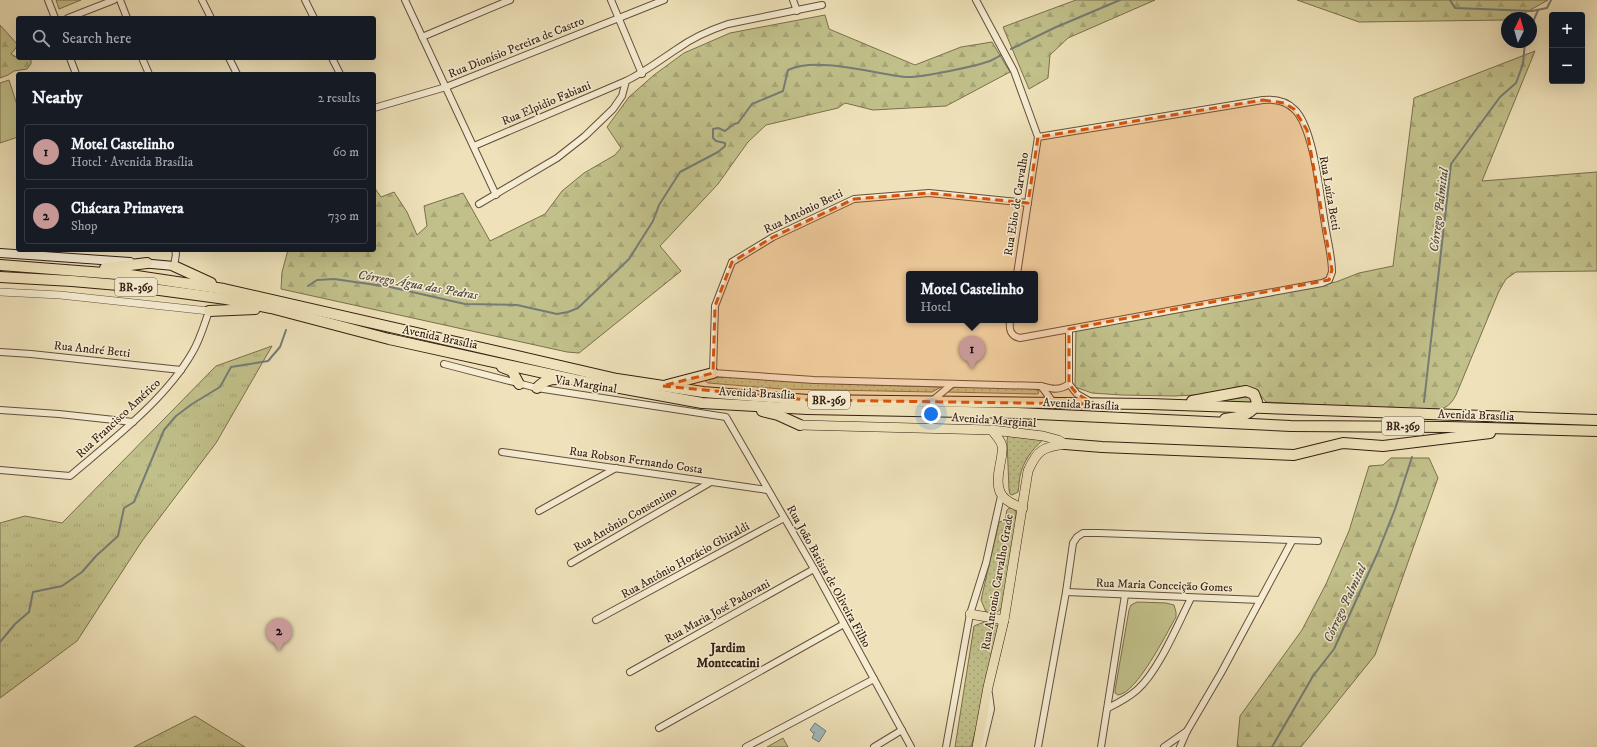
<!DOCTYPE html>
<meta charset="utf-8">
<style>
:root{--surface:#171b24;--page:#20242c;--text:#f1f3f6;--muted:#9ea1a6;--line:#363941;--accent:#c59692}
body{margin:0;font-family:"IM FELL DW Pica",serif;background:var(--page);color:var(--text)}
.controls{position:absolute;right:12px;top:12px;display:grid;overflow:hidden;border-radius:4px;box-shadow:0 4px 16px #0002}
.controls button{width:36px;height:36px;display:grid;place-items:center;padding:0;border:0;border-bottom:1px solid var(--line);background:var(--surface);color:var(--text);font:20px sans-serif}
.compass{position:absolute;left:1501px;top:12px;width:36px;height:36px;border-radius:50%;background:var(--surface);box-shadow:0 4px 16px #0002;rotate:5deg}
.you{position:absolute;left:931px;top:414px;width:14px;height:14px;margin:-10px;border:3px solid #fff;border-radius:50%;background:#1a73e8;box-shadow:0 0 0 6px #1a73e833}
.badge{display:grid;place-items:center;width:26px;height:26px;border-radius:50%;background:var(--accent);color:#111;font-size:13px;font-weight:700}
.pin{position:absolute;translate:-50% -33px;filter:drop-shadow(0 1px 2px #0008)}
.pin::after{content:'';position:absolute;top:21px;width:14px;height:12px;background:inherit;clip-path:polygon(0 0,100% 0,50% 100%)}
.popup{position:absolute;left:906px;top:271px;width:132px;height:52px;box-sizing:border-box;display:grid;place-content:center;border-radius:4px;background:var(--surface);filter:drop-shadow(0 1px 3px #0005);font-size:13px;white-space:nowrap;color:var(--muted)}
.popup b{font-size:15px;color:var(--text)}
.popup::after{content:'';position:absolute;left:50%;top:100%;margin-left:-8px;border:8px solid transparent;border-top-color:var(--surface)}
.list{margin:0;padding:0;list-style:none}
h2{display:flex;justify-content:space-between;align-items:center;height:52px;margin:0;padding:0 16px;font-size:17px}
h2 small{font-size:13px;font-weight:400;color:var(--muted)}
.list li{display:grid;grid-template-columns:26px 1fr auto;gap:12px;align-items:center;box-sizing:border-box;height:56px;margin:0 8px 8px;padding:0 8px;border:1px solid var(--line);border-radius:4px}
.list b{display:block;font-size:15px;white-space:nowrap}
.list p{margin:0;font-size:13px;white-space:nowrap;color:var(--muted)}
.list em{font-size:13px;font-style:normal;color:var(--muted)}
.icon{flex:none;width:22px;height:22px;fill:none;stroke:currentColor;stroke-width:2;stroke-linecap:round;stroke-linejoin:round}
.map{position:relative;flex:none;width:1597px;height:747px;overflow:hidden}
.search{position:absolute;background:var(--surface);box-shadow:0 4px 16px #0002;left:16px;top:16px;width:360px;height:44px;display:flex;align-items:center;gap:10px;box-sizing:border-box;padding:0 14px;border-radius:4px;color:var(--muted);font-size:15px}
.panel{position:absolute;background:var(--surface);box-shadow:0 4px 16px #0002;left:16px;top:72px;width:360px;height:180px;border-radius:4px}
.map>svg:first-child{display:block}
</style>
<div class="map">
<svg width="1597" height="747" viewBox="0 0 1597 747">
<defs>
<pattern id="grass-dots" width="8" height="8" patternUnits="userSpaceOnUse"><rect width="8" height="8" fill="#c1c08a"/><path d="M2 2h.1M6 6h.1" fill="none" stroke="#a6a576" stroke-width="1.8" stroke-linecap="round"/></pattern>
<pattern id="forest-firs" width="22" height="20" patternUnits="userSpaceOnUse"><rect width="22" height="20" fill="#c1c08a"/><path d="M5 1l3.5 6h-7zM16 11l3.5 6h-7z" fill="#a6a576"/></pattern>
<pattern id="park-tufts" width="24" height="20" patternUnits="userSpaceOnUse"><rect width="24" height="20" fill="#c1c08a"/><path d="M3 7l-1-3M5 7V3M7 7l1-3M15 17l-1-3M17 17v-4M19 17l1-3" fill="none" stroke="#a6a576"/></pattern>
<pattern id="water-ripples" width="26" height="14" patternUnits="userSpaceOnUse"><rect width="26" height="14" fill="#a0babc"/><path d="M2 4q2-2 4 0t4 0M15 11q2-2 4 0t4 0" fill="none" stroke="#8a9fa1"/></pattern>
</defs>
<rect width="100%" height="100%" fill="#efe2ba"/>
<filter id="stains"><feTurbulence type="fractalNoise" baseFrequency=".005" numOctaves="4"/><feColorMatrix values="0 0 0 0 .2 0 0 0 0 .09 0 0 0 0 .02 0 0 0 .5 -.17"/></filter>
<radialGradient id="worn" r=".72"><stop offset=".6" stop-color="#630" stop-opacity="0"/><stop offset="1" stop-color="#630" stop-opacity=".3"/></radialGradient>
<g fill="url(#grass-dots)" stroke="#7b6f4d">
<polygon points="726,377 842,384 941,387 932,392 782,389 708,383 704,380 712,378"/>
<polygon points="955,387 1031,388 1039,391 1038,394 1035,394 947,392"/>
<polygon points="1247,397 1251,398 1252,403 1211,402"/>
<path d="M1008 435 1043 440C1032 449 1023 462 1020 476 1019 481 1019 486 1018 492L1012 495 1010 494 1009 490 1007 440Z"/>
<polygon points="1009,508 1014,508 1016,512 1015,542 1003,605 1000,610 994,614 986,612 981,600 999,522 1005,520 1007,510"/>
<polygon points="984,622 999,626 988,687 971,747 955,747 974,626"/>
</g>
<g fill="url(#forest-firs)" stroke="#7b6f4d">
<polygon points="1076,0 1155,0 1068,38 1050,55 1048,78 1029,89 1003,27"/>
<polygon points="1297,0 1548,0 1516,18 1507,18 1507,20 1359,22"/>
<polygon points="825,15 829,29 915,65 961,47 992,42 1010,72 946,106 873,110 845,103 838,108 766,125 748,142 718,184 660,246 681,271 579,353 567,352 281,289 282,272 288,250 374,250 374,187 381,197 394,192 407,212 417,235 427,226 424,206 463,193 490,241 545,214 562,191 584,173 615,155 621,148 607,127 629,97 654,75 684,53 730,33"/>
<polygon points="0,25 18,45 11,54 18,58 31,59 31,64 27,69 14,71 8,75 0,78"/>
<path d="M1535 51 1482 181 1597 172V271L1516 272 1506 279 1499 291 1456 395C1449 408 1444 409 1429 411L1266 402 1258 392 1174 396 1121 395 1092 393 1075 387 1076 328 1336 282 1359 273 1393 266 1414 98Z"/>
<polygon points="1391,458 1429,458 1438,478 1375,655 1301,747 1237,747 1240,716 1302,630 1326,584 1349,531 1369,466 1383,465"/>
</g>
<g fill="url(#park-tufts)" stroke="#7b6f4d">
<polygon points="272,346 216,443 142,541 77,641 0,698 0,523 25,516 62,523 216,366"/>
<polygon points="195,716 245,747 134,747"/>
</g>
<g fill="#c1c08a" stroke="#7b6f4d">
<polygon points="56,0 81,0 59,9"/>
<polygon points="9,80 18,108 18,137 0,143 0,83"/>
<path d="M1137 602 1166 603 1174 605 1176 612V617C1166 634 1137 693 1118 695L1115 693V690L1129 610 1131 605Z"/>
<polygon points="783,738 788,747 767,747"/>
</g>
<polygon fill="url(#water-ripples)" stroke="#757c77" points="815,723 826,731 819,742 812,738 814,734 810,730"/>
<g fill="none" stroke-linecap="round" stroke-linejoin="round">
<g stroke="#757c77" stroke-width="2">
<polyline points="1450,0 1455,8 1532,11 1547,8 1551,0"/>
<polyline points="1531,27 1538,10"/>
<polyline points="1011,49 1054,28 1120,0"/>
<path d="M308 286 317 280 334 279 390 287 465 304 517 305 557 314 568 312 578 308 629 259 653 221 659 205 680 172 718 152 725 146V143L716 141 713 138V129L718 128 725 131 734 124 738 123 752 104 783 91 788 70C817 56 875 74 906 77 921 78 976 66 990 61 994 59 998 57 1001 55"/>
<polyline points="1424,402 1451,164 1500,97 1516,83 1523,64 1525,42"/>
<polyline points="0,642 15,624 29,612 33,592 62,586 82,572 96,556 118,536 124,508 134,502 164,430 176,416 192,404 220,387 231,367 268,361 280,347 286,330"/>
<polyline points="1272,747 1313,676 1334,649 1378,552 1395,509 1412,457"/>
</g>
<g stroke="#644f3a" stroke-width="8">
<g id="minor">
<polyline points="48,0 55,18"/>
<polyline points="120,0 127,18"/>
<polyline points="202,0 211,18"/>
<polyline points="305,0 314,18"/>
<polyline points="405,0 496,195"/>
<polyline points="611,0 642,74"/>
<polyline points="793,0 797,11"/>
<polyline points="976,0 1014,71 1038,137 1017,274"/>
<polyline points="68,18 114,0"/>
<polyline points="422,37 510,0"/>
<polyline points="70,58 76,74"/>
<polyline points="142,58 149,74"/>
<polyline points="229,58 237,74"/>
<polyline points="332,58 340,74"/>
<polyline points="374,108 446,87 664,0"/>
<polyline points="474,146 626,81"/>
<path d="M1028 203 929 193 854 199 773 237 732 262 715 306 713 373 814 380 1041 386C1052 389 1059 391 1069 384"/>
<path d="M479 204 557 158 585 136 613 109 622 96 626 81C645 72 660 60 677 49 692 38 710 30 728 24L822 5"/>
<polyline points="174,266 176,254 175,250"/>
<path d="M1010 320C1009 329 1010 336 1020 338L1322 283 1329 280 1332 272C1332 256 1327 239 1325 224 1320 196 1314 127 1294 109 1286 101 1274 99 1263 100L1038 137"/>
<polyline points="1069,329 1069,384 1077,394 1091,402"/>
<polyline points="0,352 31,354 181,370"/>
<polyline points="444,364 537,388 726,417 814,569 911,747"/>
<polyline points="1041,386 1053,402"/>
<polyline points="932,401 952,384"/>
<polyline points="0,410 59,414 133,422"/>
<polyline points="502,452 767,490"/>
<path d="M0 470 70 476C111 441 165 400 192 353 200 340 204 325 209 311"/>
<polyline points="539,511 616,468"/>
<polyline points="571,563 711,482"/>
<polyline points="1066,592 1260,600"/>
<polyline points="596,620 784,518"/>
<polyline points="630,672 814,569"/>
<path d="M1108 708C1118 703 1128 698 1137 690 1158 672 1178 624 1191 598"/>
<polyline points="659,728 844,624"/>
<polyline points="746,747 874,679"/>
<polyline points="874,747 902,730"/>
<polyline points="946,747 970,614 986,563 1001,496"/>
<polyline points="982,747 991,709 989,694"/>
<polyline points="1038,747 1066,592 1073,543 1077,537 1083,533 1099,533 1318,541"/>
<polyline points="1101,747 1125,595"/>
<polyline points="1164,747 1187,731"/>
<polyline points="1180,747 1187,731 1221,673 1292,541"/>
</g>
</g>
<g stroke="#644f3a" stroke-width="8">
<polyline id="tertiary" points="0,292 60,295 209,311"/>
</g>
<g stroke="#351e10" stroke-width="10">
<g id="secondary">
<polyline points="0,253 130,262"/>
<polyline points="141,263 174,266"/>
</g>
</g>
<g stroke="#351e10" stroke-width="10">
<g id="primary">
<polyline points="800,425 992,430 1043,436 1058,440 1065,444"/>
<path d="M992 430C995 435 1001 440 1002 446 1003 452 1001 459 1000 465 995 489 998 500 1023 508"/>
<polyline points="970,614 1004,620"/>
<path d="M977 747 988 687 1004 620 1028 471C1037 450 1043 447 1065 444"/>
</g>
</g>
<g stroke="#351e10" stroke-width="12">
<g id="trunk">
<polyline points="0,265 130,275 224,289 578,370 617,379 703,392 808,400 1150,404 1597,420"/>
<polyline points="174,266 211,283"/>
<polyline points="105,268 147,263"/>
<polyline points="0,277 72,281 130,286 226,299 271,308 389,339 576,380 702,403 807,409 1017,413 1291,426 1447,427 1597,431"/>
<polyline points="209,311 255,309"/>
<polyline points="502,367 512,371 519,384"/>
<polyline points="667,385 713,373"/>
<path d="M537 388C544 381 548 379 558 379"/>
<path d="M1192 401 1246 391 1254 394 1257 402C1252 416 1238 417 1225 419"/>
<polyline points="762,411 778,415 800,425"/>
<polyline points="1065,444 1102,447 1294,455 1343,443 1383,446 1490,433"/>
</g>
</g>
<use href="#minor" stroke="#f5ecd2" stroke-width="6"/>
<use href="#tertiary" stroke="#f5ecd2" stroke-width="7"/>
<use href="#secondary" stroke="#f5ecd2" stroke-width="8"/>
<use href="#primary" stroke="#efe2ba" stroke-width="9"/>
<use href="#trunk" stroke="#efe2ba" stroke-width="10"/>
</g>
<path fill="#d6530c" fill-opacity="0.2" stroke="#d6530c" stroke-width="3" stroke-dasharray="8 5" stroke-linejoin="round" d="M1263 100 1284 103 1294 109 1307 130 1332 270 1329 280 1069 329V384L1077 394 1095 404 808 400 662 386 713 373 715 306 732 262 773 237 854 199 929 193 1028 203 1038 137Z"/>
<g text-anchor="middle" stroke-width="3" stroke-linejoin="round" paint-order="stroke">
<g fill="#f5ecd2" stroke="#6f5c4a" stroke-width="1">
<rect x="115" y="278" width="42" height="18" rx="3"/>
<rect x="808" y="391" width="42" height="18" rx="3"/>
<rect x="1382" y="417" width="42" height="18" rx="3"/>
</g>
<g font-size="11" font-weight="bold" fill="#351e10">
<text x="136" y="291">BR-369</text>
<text x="829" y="404">BR-369</text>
<text x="1403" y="430">BR-369</text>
</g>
<g font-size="12" fill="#351e10" stroke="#f5ecd2">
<text transform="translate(516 47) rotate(-22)" y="4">Rua Dionísio Pereira de Castro</text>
<text transform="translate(546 103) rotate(-23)" y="4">Rua Elpidio Fabiani</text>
<text transform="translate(1330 193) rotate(80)" y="4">Rua Luíza Betti</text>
<text transform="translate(1016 204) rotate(-81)" y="4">Rua Ebio de Carvalho</text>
<text transform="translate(803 211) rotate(-26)" y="4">Rua Antônio Betti</text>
<text transform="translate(440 337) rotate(12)" y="4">Avenida Brasília</text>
<text transform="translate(92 349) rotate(6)" y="4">Rua André Betti</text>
<text transform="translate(586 384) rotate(9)" y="4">Via Marginal</text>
<text transform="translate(757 393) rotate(3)" y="4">Avenida Brasília</text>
<text transform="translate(1081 404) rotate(3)" y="4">Avenida Brasília</text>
<text transform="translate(1476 415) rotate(2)" y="4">Avenida Brasília</text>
<text transform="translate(118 418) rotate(-43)" y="4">Rua Francisco Américo</text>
<text transform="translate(994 420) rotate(4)" y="4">Avenida Marginal</text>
<text transform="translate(636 460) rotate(8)" y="4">Rua Robson Fernando Costa</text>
<text transform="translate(625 519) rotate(-30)" y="4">Rua Antônio Consentino</text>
<text transform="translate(685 560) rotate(-29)" y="4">Rua Antônio Horácio Ghiraldi</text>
<text transform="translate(829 576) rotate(61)" y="4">Rua João Batista de Oliveira Filho</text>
<text transform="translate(997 582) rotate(-80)" y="4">Rua Antonio Carvalho Grade</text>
<text transform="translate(1164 585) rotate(2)" y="4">Rua Maria Conceição Gomes</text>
<text transform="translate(717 611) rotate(-29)" y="4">Rua Maria José Padovani</text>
</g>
<g font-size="13" font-style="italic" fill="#554d44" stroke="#f5ecd2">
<text transform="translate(1438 210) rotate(-83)" y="5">Córrego Palmital</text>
<text transform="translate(418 284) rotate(10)" y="5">Córrego Água das Pedras</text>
<text transform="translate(1344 603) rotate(-65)" y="5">Córrego Palmital</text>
</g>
<g font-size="13" font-weight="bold" fill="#351e10" stroke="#f5ecd2">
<text x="728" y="652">Jardim<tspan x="728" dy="15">Montecatini</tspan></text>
</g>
</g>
<rect width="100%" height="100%" filter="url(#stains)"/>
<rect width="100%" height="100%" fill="url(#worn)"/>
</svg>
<div class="controls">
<button>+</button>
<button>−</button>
</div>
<svg class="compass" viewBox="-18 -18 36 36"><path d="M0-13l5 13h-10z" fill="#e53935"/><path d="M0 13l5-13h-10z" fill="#9ea1a6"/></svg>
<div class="you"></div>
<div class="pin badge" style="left:972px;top:369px">1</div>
<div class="popup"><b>Motel Castelinho</b>Hotel</div>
<div class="pin badge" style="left:279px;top:651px">2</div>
<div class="search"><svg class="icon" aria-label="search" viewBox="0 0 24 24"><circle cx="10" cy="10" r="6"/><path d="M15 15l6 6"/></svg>Search here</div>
<section class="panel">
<h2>Nearby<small>2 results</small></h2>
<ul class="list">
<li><span class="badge">1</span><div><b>Motel Castelinho</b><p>Hotel · Avenida Brasília</p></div><em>60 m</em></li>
<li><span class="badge">2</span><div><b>Chácara Primavera</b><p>Shop</p></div><em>730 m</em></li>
</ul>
</section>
</div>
